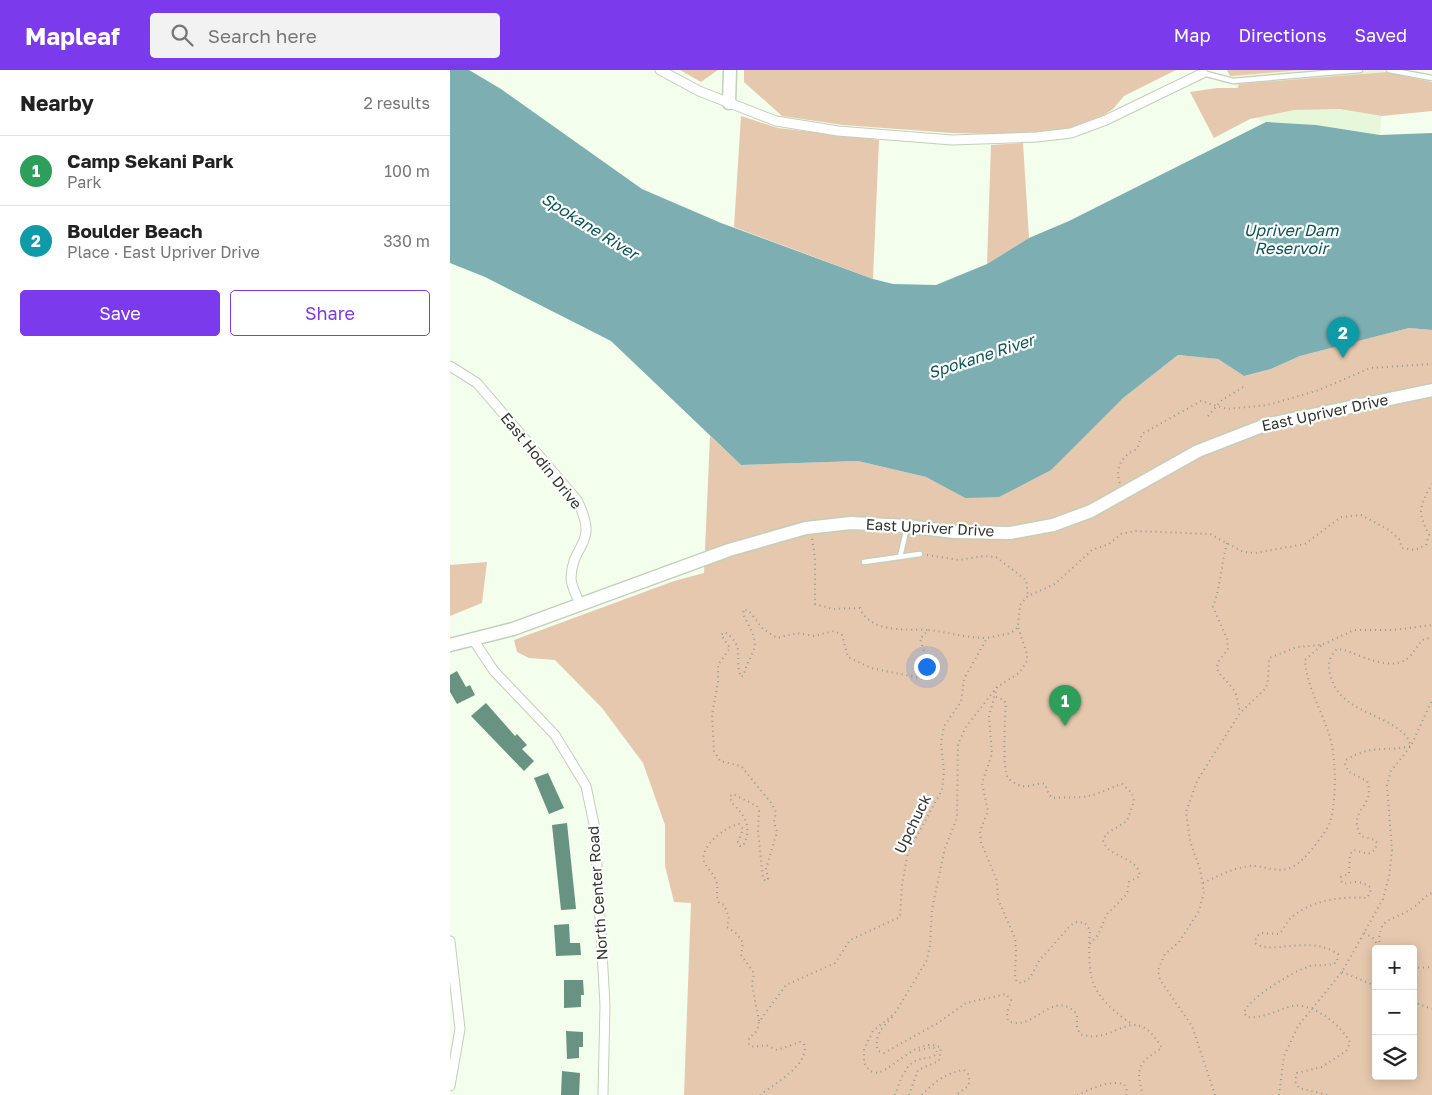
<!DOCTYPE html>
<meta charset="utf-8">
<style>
:root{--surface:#fff;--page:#f2f2f2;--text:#222;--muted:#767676;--line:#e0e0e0;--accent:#7c3aed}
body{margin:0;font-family:"Golos Text",sans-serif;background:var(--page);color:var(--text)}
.controls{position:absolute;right:15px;bottom:15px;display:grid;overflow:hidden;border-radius:5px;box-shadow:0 2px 12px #0003}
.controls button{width:45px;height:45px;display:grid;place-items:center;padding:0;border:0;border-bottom:1px solid var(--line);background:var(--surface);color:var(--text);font:25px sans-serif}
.you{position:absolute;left:476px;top:596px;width:18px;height:18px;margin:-12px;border:4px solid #fff;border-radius:50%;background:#1a73e8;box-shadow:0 0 0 8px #1a73e833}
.badge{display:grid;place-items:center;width:32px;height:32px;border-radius:50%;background:var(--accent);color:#fff;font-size:16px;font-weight:700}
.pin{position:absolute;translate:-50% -41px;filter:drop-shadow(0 1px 2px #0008)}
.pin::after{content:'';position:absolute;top:26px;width:18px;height:15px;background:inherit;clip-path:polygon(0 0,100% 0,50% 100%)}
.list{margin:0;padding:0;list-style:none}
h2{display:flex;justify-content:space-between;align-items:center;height:65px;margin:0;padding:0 20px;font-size:21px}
h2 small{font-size:16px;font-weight:400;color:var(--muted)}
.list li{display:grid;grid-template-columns:32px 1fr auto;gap:15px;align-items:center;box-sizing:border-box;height:70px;padding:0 20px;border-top:1px solid var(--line)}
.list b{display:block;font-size:19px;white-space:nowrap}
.list p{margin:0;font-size:16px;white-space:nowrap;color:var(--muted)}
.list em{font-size:16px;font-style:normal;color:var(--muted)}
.actions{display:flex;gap:10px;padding:15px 20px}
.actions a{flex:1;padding:11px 0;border:1px solid var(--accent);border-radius:5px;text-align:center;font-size:18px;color:var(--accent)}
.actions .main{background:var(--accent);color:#fff}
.icon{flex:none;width:28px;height:28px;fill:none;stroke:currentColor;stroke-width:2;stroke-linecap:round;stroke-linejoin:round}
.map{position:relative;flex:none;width:982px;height:1025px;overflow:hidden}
header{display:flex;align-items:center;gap:30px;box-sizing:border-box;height:70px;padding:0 25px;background:var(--accent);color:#fff}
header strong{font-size:24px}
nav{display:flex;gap:28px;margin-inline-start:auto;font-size:18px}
.search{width:350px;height:45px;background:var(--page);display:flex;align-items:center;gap:12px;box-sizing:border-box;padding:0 18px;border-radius:5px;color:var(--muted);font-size:19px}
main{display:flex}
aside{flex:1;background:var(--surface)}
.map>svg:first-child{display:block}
</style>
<header>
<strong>Mapleaf</strong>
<div class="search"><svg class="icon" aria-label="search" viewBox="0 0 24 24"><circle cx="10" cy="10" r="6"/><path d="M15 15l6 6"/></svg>Search here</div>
<nav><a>Map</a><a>Directions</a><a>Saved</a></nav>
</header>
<main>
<aside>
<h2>Nearby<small>2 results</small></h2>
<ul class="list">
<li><span class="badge" style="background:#2e9e5b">1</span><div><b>Camp Sekani Park</b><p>Park</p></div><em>100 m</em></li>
<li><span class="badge" style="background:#0f9aa8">2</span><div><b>Boulder Beach</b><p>Place · East Upriver Drive</p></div><em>330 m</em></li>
</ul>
<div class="actions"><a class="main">Save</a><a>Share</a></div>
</aside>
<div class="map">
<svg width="982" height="1025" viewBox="0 0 982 1025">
<rect width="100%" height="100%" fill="#f4feec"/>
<polygon fill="#e7f8da" points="777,0 934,0 930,65 866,55 816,52 801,46"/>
<g fill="#e6c8ae" fill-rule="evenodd">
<polygon points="230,0 268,0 251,12"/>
<polygon points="294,0 726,0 674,26 663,39 648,49 620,58 586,63 543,64 502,63 393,55 332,46 294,12"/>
<polygon points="777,0 852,0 780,6"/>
<polygon points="937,2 982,12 982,41 932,46 890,39 844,40 800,49 764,68 740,22 767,18 788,18 789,14"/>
<polygon points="291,46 328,58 429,70 423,209 284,157"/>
<polygon points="573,73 579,168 537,194 541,75"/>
<path d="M959 258 982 260V1025H234L241 833 224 832 215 796V755L193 693 152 638 105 590 79 588 67 582 64 570 224 511 254 503 260 366 291 395 408 391 476 407 515 428 672 329 728 285 768 289 794 306 821 299 850 286ZM926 879H963V1006H926Z"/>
<polygon points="37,492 32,533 0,546 0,495"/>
</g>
<polygon fill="#7dafb2" points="0,0 19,0 51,19 192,119 271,153 423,209 443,214 486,215 537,194 579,168 619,151 816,52 866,55 930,65 982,63 982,260 959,258 850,286 821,299 794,306 768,289 728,285 672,329 601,400 549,427 515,428 476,407 408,391 291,395 161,271 35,207 0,193"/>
<g fill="#689281">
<polygon points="7,601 16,617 20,615 25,625 7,634 0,622 0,605"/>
<polygon points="36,633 65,666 67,664 77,675 72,679 84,691 74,701 21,646"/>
<polygon points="98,703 114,738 99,744 84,708"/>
<polygon points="117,753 126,839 111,840 102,755"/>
<polygon points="119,854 120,873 130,873 131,885 106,886 104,855"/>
<polygon points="114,910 133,910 134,925 131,925 131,937 114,938"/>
<polygon points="116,961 133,962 133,977 129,977 129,988 117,989"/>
<polygon points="112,1001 130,1003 129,1025 111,1025"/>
</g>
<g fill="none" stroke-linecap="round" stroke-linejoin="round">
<g stroke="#c2cfb9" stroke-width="7">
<g id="lane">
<polyline points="939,0 982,8"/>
<polyline points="753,3 783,11 910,0"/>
<polyline points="450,487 457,457"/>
<polyline points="414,492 470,484"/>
</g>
</g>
<g stroke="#c2cfb9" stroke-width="11">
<g id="street">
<polyline points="210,0 249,21 326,51 388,61 502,70 587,67 621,63 656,50 753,3"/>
<path d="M0 296 27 313 127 430C150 476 122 472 121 508 121 516 127 527 130 534"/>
<polyline points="24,571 44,601 105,665 136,716 145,759 155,935 153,1025"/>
<polyline points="0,871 10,959 0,1016"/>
</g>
</g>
<g stroke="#c2cfb9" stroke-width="15">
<g id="secondary">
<polyline points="279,33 280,0"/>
<polyline points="0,575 63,559 279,480 356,458 401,453 457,456 504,462 560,463 603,455 641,441 748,381 815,355 982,320"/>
</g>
</g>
<g stroke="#929a8d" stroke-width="2" stroke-dasharray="1 4" stroke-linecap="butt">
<polyline points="758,346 772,330 795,316"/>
<path d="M670 413C664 397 673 385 687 379L692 364 751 331 777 339 818 335 869 320 920 298 982 294"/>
<path d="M362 469 365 488V534L383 539 410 538C420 563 455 559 478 560"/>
<path d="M777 473C771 495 771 515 763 537L777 569 778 580C757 601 771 602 783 619 788 625 788 636 790 643"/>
<polyline points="477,485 509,490 534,486 546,487 576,510 578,525"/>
<path d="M547 617 539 646 542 684 532 713 538 741 530 761 531 772 547 811 548 829 565 868 566 880 565 907 567 912 572 913 580 908 589 891 620 856 625 852 635 853 640 860C639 873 638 903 644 915 650 930 669 946 682 954"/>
<path d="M546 627 554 630 556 634C555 646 552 700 558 708 560 711 568 715 571 716 579 718 587 712 595 714L599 725 603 728C614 727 630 728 639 726 649 724 666 715 672 714L682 723 684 731 677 751 656 764 653 770C657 788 688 786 690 806L679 812 677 824 657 844 648 865 640 874"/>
<path d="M753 813C768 806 783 798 800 796 815 795 829 805 844 796 854 791 876 763 880 752 886 733 886 696 882 676 876 646 857 621 855 590L872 575"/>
<polyline points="914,863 923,868 930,879"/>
<path d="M930 877C926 845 944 852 964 837 971 832 973 827 982 823"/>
<polyline points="963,898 982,897"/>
<polyline points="892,902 926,916"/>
<polyline points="963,932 982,939"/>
<path d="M442 947C433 957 423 966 428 981L434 983 488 953 516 933 556 924 561 930 557 943 558 951C585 963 601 917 627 944V957L630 964C667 977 682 928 712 978 689 992 685 997 693 1025"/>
<path d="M309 951 302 915 304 903 291 885 293 873 287 864 277 857 279 847 274 835 269 833C265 825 269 818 266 811 264 803 256 798 254 791 250 776 276 756 289 754L293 759 288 772 290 776H293C303 757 295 745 281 732L280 726 283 724 307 736 309 741 308 761 313 809 316 811 318 809 316 799 327 762 324 752 326 742 322 734 291 696 270 691 264 681 262 645 268 612V595L280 578 271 565 275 562C297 578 283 587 291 607L294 605C296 595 299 591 303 582 309 570 298 555 293 544L294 539 299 541 313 559 327 568 347 563 364 566 384 561 392 565 398 587 421 598 475 609 479 606V597L470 569 478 560C498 562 516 568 537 568"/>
<path d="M310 1025C324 1014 360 995 354 974L350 972 327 980 316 975 304 977 299 975V968L307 961 309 952 336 915 385 893 400 870 450 847 452 815 458 782 492 720 494 702 491 673 494 656 511 632 514 609 537 568 561 563 568 557 570 535 578 526 605 514 642 480 659 474 671 464 686 461 760 464 793 482 805 483 855 474 891 447 911 445 939 460 949 469 952 478 965 480 976 475 979 465C967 441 969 437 982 414"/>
<path d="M445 1025C449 1014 454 997 465 991 472 987 481 990 487 983L486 979 482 977 467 981"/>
<path d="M459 1025 468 1000 489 991 491 978C471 965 447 996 428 1003L420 1001 414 993V979L423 961 445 943 477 890 480 875 482 839 495 778 507 748 508 674 516 657 547 617 569 603 577 591V584L568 557"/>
<path d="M472 1025C483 1013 497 1002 514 1000L518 1004 520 1012 517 1017 506 1025"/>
<path d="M627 1025C642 1019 657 1010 674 1014L677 1021 676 1025"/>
<polyline points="765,1025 742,956 710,910 708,900 715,884 729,872 749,841 754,822 750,799 740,771 736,742 747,711 790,643 816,618 818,610 819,588 847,577 872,575 904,560 944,560 982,555"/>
<polyline points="829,1025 834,986 848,956 892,902 933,829 939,807 942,780 937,715 941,701 961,676 982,630"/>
<path d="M877 1025 849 1018 845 1011 847 1003 872 997 896 981 900 973C893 956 862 932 842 936 827 940 812 949 797 947L794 943C798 928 844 901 860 896 870 894 878 897 887 892L888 884C859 864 822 886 805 873L806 867 811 863 829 864C834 859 836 852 841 848 861 830 891 826 917 828L920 823 921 818C913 811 904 811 894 814L891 811V807L899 804 900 784 904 780 918 784 925 780 927 773 925 770 911 766C896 740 927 736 917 711L899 702 895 695 896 690C921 674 937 682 961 676 959 673 958 668 956 666 933 641 889 643 880 604 877 594 880 586 887 579L894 580C912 586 942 602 958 588 966 581 967 573 976 568L982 569"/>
</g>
<use href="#lane" stroke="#fff" stroke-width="4.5"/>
<use href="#street" stroke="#fff" stroke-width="9"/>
<use href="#secondary" stroke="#fff" stroke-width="12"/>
</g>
<g text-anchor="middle" stroke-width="4.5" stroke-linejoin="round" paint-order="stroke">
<g font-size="15" fill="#30352d" stroke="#fff">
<text transform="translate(875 343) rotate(-12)" y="5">East Upriver Drive</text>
<text transform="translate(91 391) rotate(51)" y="5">East Hodin Drive</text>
<text transform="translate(480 458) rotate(3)" y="5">East Upriver Drive</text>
<text transform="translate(463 754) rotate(-64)" y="5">Upchuck</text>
<text transform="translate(148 823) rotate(-94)" y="5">North Center Road</text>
</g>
<g font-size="16" font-style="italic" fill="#0a555a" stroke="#fff">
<text transform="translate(140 156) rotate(32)" y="6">Spokane River</text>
<text x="841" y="166">Upriver Dam<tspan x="841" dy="18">Reservoir</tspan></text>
<text transform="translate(531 286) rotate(-18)" y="6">Spokane River</text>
</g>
</g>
</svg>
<div class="controls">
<button>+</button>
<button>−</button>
<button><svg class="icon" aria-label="layers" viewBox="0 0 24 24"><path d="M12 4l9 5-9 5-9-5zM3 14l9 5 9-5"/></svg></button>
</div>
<div class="you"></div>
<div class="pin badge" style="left:615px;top:656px;background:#2e9e5b">1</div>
<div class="pin badge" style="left:893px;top:288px;background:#0f9aa8">2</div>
</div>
</main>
